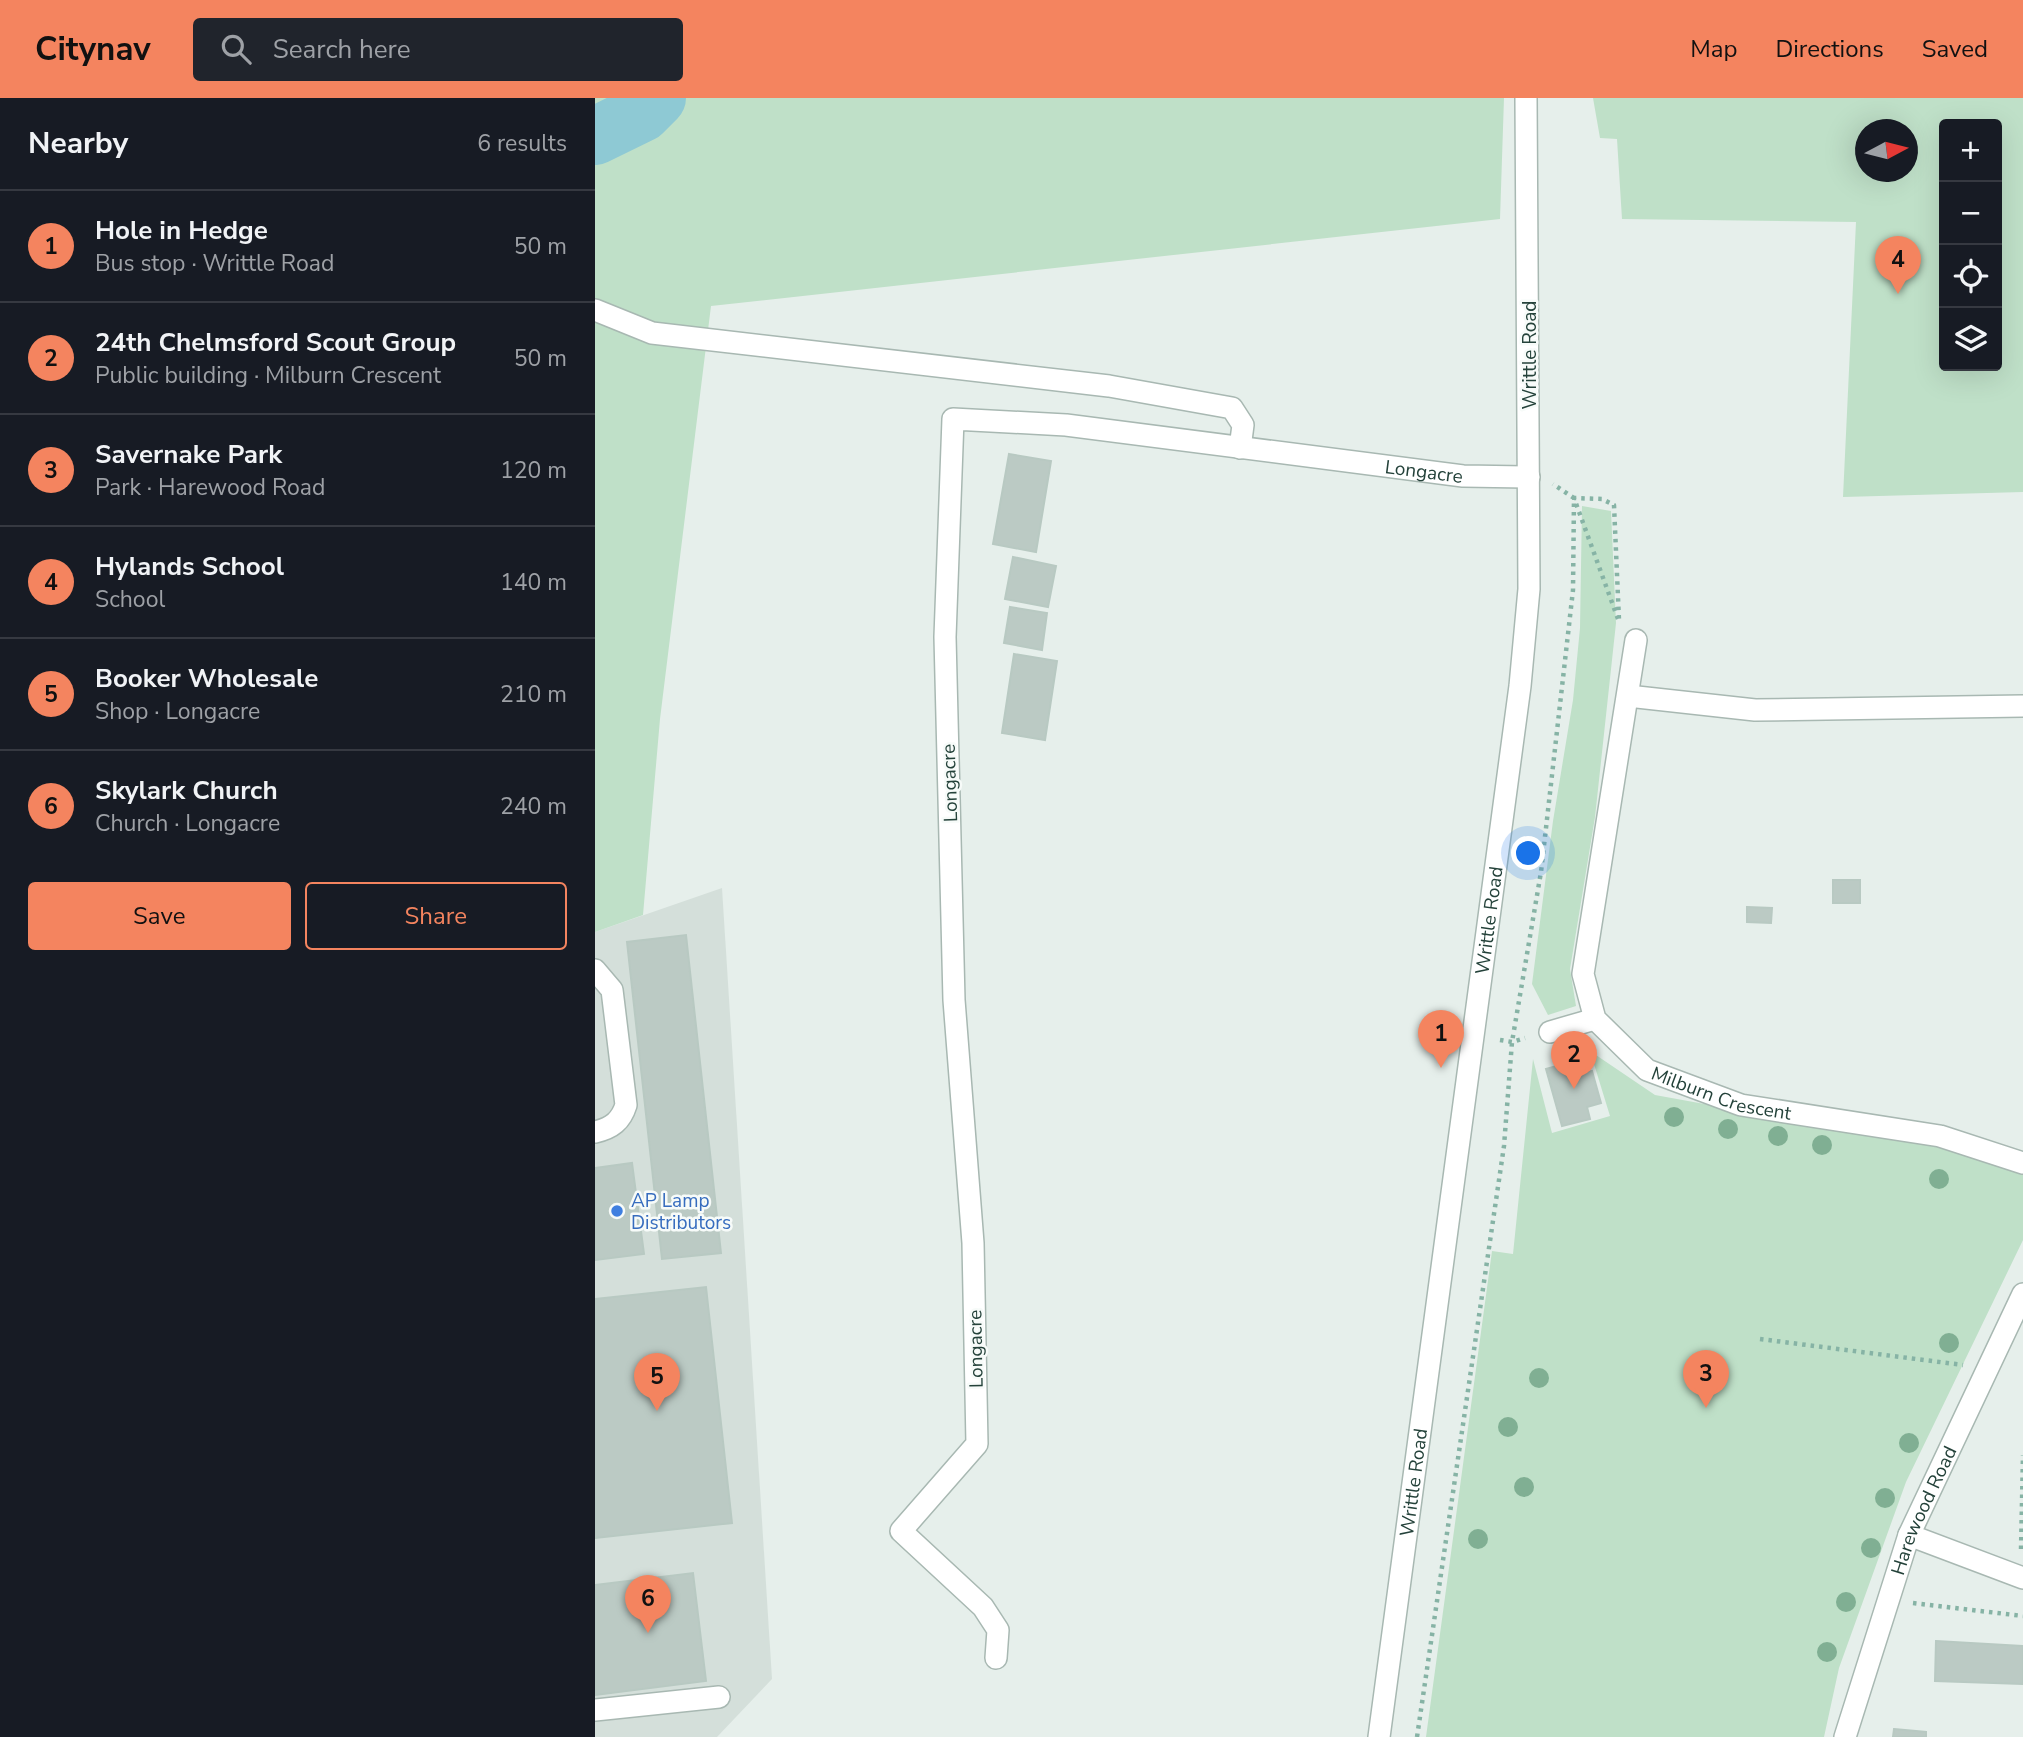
<!DOCTYPE html>
<meta charset="utf-8">
<style>
:root{--surface:#171b24;--page:#20242c;--text:#f1f3f6;--muted:#9ea1a6;--line:#363941;--accent:#f4845f}
body{margin:0;font-family:"Nunito Sans",sans-serif;background:var(--page);color:var(--text)}
.controls{position:absolute;right:21px;top:21px;display:grid;overflow:hidden;border-radius:7px;box-shadow:0 7px 28px #0002}
.controls button{width:63px;height:63px;display:grid;place-items:center;padding:0;border:0;border-bottom:2px solid var(--line);background:var(--surface);color:var(--text);font:35px sans-serif}
.compass{position:absolute;left:1260px;top:21px;width:63px;height:63px;border-radius:50%;background:var(--surface);box-shadow:0 7px 28px #0002;rotate:83deg}
.you{position:absolute;left:934px;top:756px;width:24px;height:24px;margin:-18px;border:5px solid #fff;border-radius:50%;background:#1a73e8;box-shadow:0 0 0 10px #1a73e833}
.badge{display:grid;place-items:center;width:46px;height:46px;border-radius:50%;background:var(--accent);color:#111;font-size:23px;font-weight:700}
.pin{position:absolute;translate:-50% -58px;filter:drop-shadow(0 2px 4px #0008)}
.pin::after{content:'';position:absolute;top:37px;width:24px;height:21px;background:inherit;clip-path:polygon(0 0,100% 0,50% 100%)}
.list{margin:0;padding:0;list-style:none}
h2{display:flex;justify-content:space-between;align-items:center;height:91px;margin:0;padding:0 28px;font-size:30px}
h2 small{font-size:23px;font-weight:400;color:var(--muted)}
.list li{display:grid;grid-template-columns:46px 1fr auto;gap:21px;align-items:center;box-sizing:border-box;height:112px;padding:0 28px;border-top:2px solid var(--line)}
.list b{display:block;font-size:26px;white-space:nowrap}
.list p{margin:0;font-size:23px;white-space:nowrap;color:var(--muted)}
.list em{font-size:23px;font-style:normal;color:var(--muted)}
.actions{display:flex;gap:14px;padding:21px 28px}
.actions a{flex:1;padding:16px 0;border:2px solid var(--accent);border-radius:7px;text-align:center;font-size:24px;color:var(--accent)}
.actions .main{background:var(--accent);color:#111}
.icon{flex:none;width:38px;height:38px;fill:none;stroke:currentColor;stroke-width:2;stroke-linecap:round;stroke-linejoin:round}
.map{position:relative;flex:none;width:1428px;height:1639px;overflow:hidden}
header{display:flex;align-items:center;gap:42px;box-sizing:border-box;height:98px;padding:0 35px;background:var(--accent);color:#111}
header strong{font-size:33px}
nav{display:flex;gap:38px;margin-inline-start:auto;font-size:24px}
.search{width:490px;height:63px;background:var(--page);display:flex;align-items:center;gap:18px;box-sizing:border-box;padding:0 24px;border-radius:7px;color:var(--muted);font-size:26px}
main{display:flex}
aside{flex:1;background:var(--surface)}
.map>svg:first-child{display:block}
</style>
<header>
<strong>Citynav</strong>
<div class="search"><svg class="icon" aria-label="search" viewBox="0 0 24 24"><circle cx="10" cy="10" r="6"/><path d="M15 15l6 6"/></svg>Search here</div>
<nav><a>Map</a><a>Directions</a><a>Saved</a></nav>
</header>
<main>
<aside>
<h2>Nearby<small>6 results</small></h2>
<ul class="list">
<li><span class="badge">1</span><div><b>Hole in Hedge</b><p>Bus stop · Writtle Road</p></div><em>50 m</em></li>
<li><span class="badge">2</span><div><b>24th Chelmsford Scout Group</b><p>Public building · Milburn Crescent</p></div><em>50 m</em></li>
<li><span class="badge">3</span><div><b>Savernake Park</b><p>Park · Harewood Road</p></div><em>120 m</em></li>
<li><span class="badge">4</span><div><b>Hylands School</b><p>School</p></div><em>140 m</em></li>
<li><span class="badge">5</span><div><b>Booker Wholesale</b><p>Shop · Longacre</p></div><em>210 m</em></li>
<li><span class="badge">6</span><div><b>Skylark Church</b><p>Church · Longacre</p></div><em>240 m</em></li>
</ul>
<div class="actions"><a class="main">Save</a><a>Share</a></div>
</aside>
<div class="map">
<svg width="1428" height="1639" viewBox="0 0 1428 1639">
<rect width="100%" height="100%" fill="#e6efeb"/>
<polygon fill="#d4dfda" points="127,790 177,1581 122,1639 0,1639 0,834"/>
<g fill="#bfe0c8" fill-rule="evenodd">
<polygon points="0,0 909,0 905,121 116,208 65,621 48,817 0,834"/>
<path d="M998 0H1428V394L1248 399 1261 124 1027 121 1022 41 1005 40ZM1402 26V268H1349V26ZM1270 32H1312V74H1270Z"/>
<polygon points="987,408 1016,413 1021,525 1000,719 975,871 981,908 953,917 937,886 958,723 978,602 985,530"/>
<polygon points="995,953 1060,997 1347,1049 1428,1074 1428,1142 1311,1384 1244,1570 1229,1639 831,1639 897,1153 918,1156 938,961 957,1035 1015,1018"/>
</g>
<g fill="none" stroke-linecap="round" stroke-linejoin="round">
<polyline stroke="#8ec9d4" stroke-width="10" points="41,0 47,15"/>
<polyline stroke="#8ec9d4" stroke-width="58" points="0,38 47,15 62,0"/>
</g>
<g fill="#bbcac4" stroke="#b8c9c2" stroke-width="2">
<polygon points="414,356 456,363 441,454 398,446"/>
<polygon points="418,459 461,468 453,509 410,501"/>
<polygon points="415,509 452,515 447,552 409,545"/>
<polygon points="419,556 462,563 450,642 407,635"/>
<rect x="1238" y="782" width="27" height="23"/>
<polygon points="1152,809 1177,810 1176,825 1152,824"/>
<polygon points="91,837 126,1155 67,1161 32,844"/>
<polygon points="980,963 984,976 997,973 1006,1005 992,1009 995,1021 967,1028 951,971"/>
<polygon points="37,1065 49,1156 0,1162 0,1070"/>
<polygon points="111,1189 137,1425 0,1440 0,1201"/>
<polygon points="98,1475 111,1583 0,1597 0,1487"/>
<polygon points="1341,1543 1428,1548 1428,1586 1340,1583"/>
<polygon points="1299,1631 1331,1634 1331,1639 1298,1639"/>
</g>
<g fill="none" stroke-linecap="round" stroke-linejoin="round">
<g stroke="#a8b8b2" stroke-width="24">
<g id="minor">
<polyline points="0,212 57,235 514,288 637,310 648,327 645,350"/>
<path id="s1" d="M1041 542 988 876 1000 921 1052 972 1146 1007 1345 1038 1428 1065"/>
<polyline points="1033,598 1160,612 1428,608"/>
<path d="M0 872 17 892 31 1007C26 1023 17 1030 0 1034"/>
<polyline points="955,934 1000,921"/>
<polyline points="1314,1437 1428,1480"/>
<path id="s2" d="M401 1560 403 1532 388 1509 306 1433 382 1346 378 1145 359 902 350 539 358 321 471 327 868 378 934 379"/>
<polyline points="0,1612 124,1599"/>
<path id="s3" d="M784 1639 925 588 934 491 931 0"/>
<path id="s4" d="M1250 1639 1314 1437 1428 1196"/>
</g>
</g>
<g stroke="#86b3a5" stroke-width="4.5" stroke-dasharray="3.5 5" stroke-linecap="butt">
<polyline points="1023,521 979,400 1007,401 1019,407 1024,522"/>
<polyline points="905,942 917,944 930,940"/>
<polyline points="1165,1241 1368,1267"/>
<polyline points="1426,1451 1428,1357"/>
<polyline points="1318,1505 1428,1518"/>
<polyline points="822,1639 909,1048 917,944 946,774 978,492 979,400 958,386"/>
</g>
<use href="#minor" stroke="#fff" stroke-width="21"/>
</g>
<g fill="#80af93">
<circle cx="1079" cy="1019" r="10"/>
<circle cx="1133" cy="1031" r="10"/>
<circle cx="1183" cy="1038" r="10"/>
<circle cx="1227" cy="1047" r="10"/>
<circle cx="1344" cy="1081" r="10"/>
<circle cx="1354" cy="1245" r="10"/>
<circle cx="944" cy="1280" r="10"/>
<circle cx="913" cy="1329" r="10"/>
<circle cx="1314" cy="1345" r="10"/>
<circle cx="929" cy="1389" r="10"/>
<circle cx="1290" cy="1400" r="10"/>
<circle cx="883" cy="1441" r="10"/>
<circle cx="1276" cy="1450" r="10"/>
<circle cx="1251" cy="1504" r="10"/>
<circle cx="1232" cy="1554" r="10"/>
</g>
<circle fill="#3f7fe0" stroke="#f7fbf9" stroke-width="2.5" cx="22" cy="1113" r="7"/>
<g text-anchor="middle" stroke-width="5" stroke-linejoin="round" paint-order="stroke">
<g font-size="19" fill="#24423a" stroke="#f7fbf9">
<text transform="translate(934 257) rotate(-90)" y="7">Writtle Road</text>
<text dy="7" stroke="none"><textPath href="#s2" startOffset="1783">Longacre</textPath></text>
<text transform="translate(354 685) rotate(-92)" y="7">Longacre</text>
<text dy="7" stroke="none"><textPath href="#s3" startOffset="824">Writtle Road</textPath></text>
<text dy="7" stroke="none"><textPath href="#s1" startOffset="536">Milburn Crescent</textPath></text>
<text transform="translate(380 1251) rotate(-91)" y="7">Longacre</text>
<text dy="7" stroke="none"><textPath href="#s3" startOffset="257">Writtle Road</textPath></text>
<text dy="7" stroke="none"><textPath href="#s4" startOffset="240">Harewood Road</textPath></text>
</g>
<g font-size="19" fill="#366cbe" stroke="#f7fbf9" text-anchor="start">
<text x="36" y="1109">AP Lamp<tspan x="36" dy="22">Distributors</tspan></text>
</g>
</g>
</svg>
<div class="controls">
<button>+</button>
<button>−</button>
<button><svg class="icon" aria-label="locate" viewBox="0 0 24 24"><circle cx="12" cy="12" r="6"/><path d="M12 2v4M12 18v4M2 12h4M18 12h4"/></svg></button>
<button><svg class="icon" aria-label="layers" viewBox="0 0 24 24"><path d="M12 4l9 5-9 5-9-5zM3 14l9 5 9-5"/></svg></button>
</div>
<svg class="compass" viewBox="-18 -18 36 36"><path d="M0-13l5 13h-10z" fill="#e53935"/><path d="M0 13l5-13h-10z" fill="#9ea1a6"/></svg>
<div class="you"></div>
<div class="pin badge" style="left:846px;top:970px">1</div>
<div class="pin badge" style="left:979px;top:991px">2</div>
<div class="pin badge" style="left:1111px;top:1310px">3</div>
<div class="pin badge" style="left:1303px;top:196px">4</div>
<div class="pin badge" style="left:62px;top:1313px">5</div>
<div class="pin badge" style="left:53px;top:1535px">6</div>
</div>
</main>
